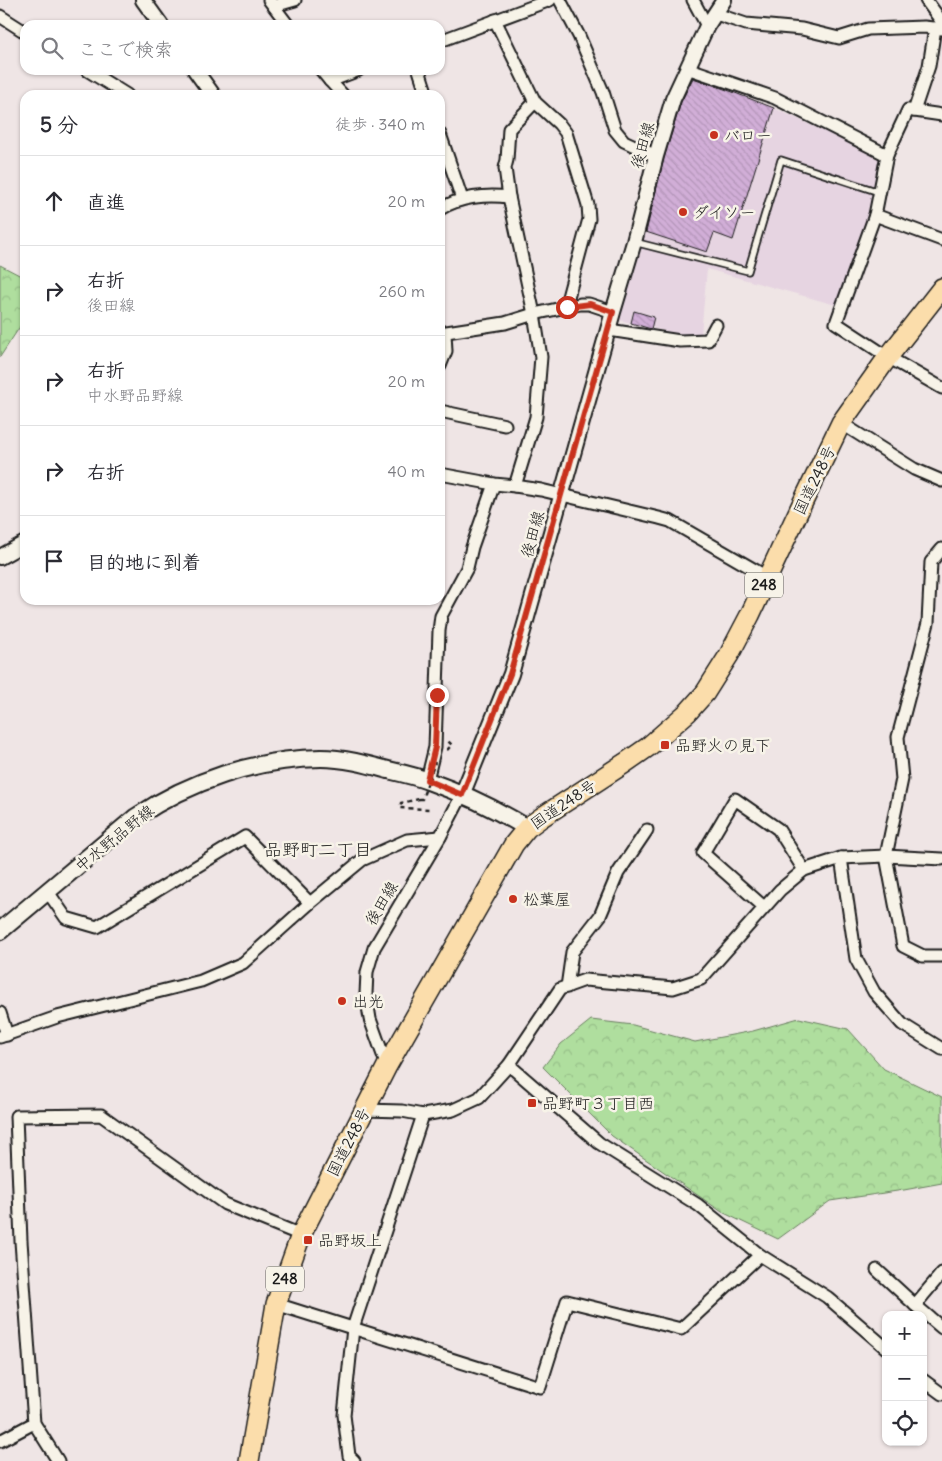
<!DOCTYPE html>
<html lang="ja">
<meta charset="utf-8">
<style>
:root{--surface:#fff;--page:#f7f7f7;--text:#2b2b33;--muted:#7c7c81;--line:#e1e1e2}
body{margin:0;font-family:Delius,"Klee One",sans-serif;background:var(--page);color:var(--text)}
.controls{position:absolute;right:15px;bottom:15px;display:grid;overflow:hidden;border-radius:10px;box-shadow:0 1px 4px #0004}
.controls button{width:45px;height:45px;display:grid;place-items:center;padding:0;border:0;border-bottom:1px solid var(--line);background:var(--surface);color:var(--text);font:25px sans-serif}
.stop{position:absolute;width:15px;height:15px;margin:-11px;border:4px solid #c8321e;border-radius:50%;background:#fff}
.stop.end{background:#c8321e;border-color:#fff;box-shadow:0 1px 5px #0008}
.list{margin:0;padding:0;list-style:none}
h2{display:flex;justify-content:space-between;align-items:center;height:65px;margin:0;padding:0 20px;font-size:21px}
h2 small{font-size:16px;font-weight:400;color:var(--muted)}
.list li{display:grid;grid-template-columns:32px 1fr auto;gap:15px;align-items:center;box-sizing:border-box;height:90px;padding:0 20px;border-top:1px solid var(--line)}
.list b{display:block;font-size:19px;white-space:nowrap}
.list p{margin:0;font-size:16px;white-space:nowrap;color:var(--muted)}
.list em{font-size:16px;font-style:normal;color:var(--muted)}
.icon{flex:none;width:28px;height:28px;fill:none;stroke:currentColor;stroke-width:2;stroke-linecap:round;stroke-linejoin:round}
.map{position:relative;flex:none;width:942px;height:1461px;overflow:hidden}
.search{position:absolute;background:var(--surface);box-shadow:0 1px 4px #0004;left:20px;top:20px;width:425px;height:55px;display:flex;align-items:center;gap:12px;box-sizing:border-box;padding:0 18px;border-radius:15px;color:var(--muted);font-size:19px}
.panel{position:absolute;background:var(--surface);box-shadow:0 1px 4px #0004;left:20px;top:90px;width:425px;height:515px;border-radius:15px}
.map>svg:first-child{display:block}
</style>
<div class="map">
<svg width="942" height="1461" viewBox="0 0 942 1461">
<defs>
<pattern id="forest-crowns" width="20" height="18" patternUnits="userSpaceOnUse" patternTransform="scale(1.25)"><rect width="20" height="18" fill="#afde9e"/><path d="M2 6a3 3 0 1 1 6 0M12 15a3 3 0 1 1 6 0" fill="none" stroke="#96be88"/></pattern>
<pattern id="building-back-hatch" width="6" height="6" patternUnits="userSpaceOnUse" patternTransform="scale(1.25)"><rect width="6" height="6" fill="#d1aed7"/><path d="M-1 5l2 2M0 0l6 6M5-1l2 2" fill="none" stroke="#b395b8"/></pattern>
</defs>
<rect width="100%" height="100%" fill="#efe5e5"/>
<filter id="ink" filterUnits="userSpaceOnUse"><feTurbulence type="fractalNoise" baseFrequency=".02" numOctaves="2"/><feDisplacementMap in="SourceGraphic" scale="10" xChannelSelector="R" yChannelSelector="G"/><feConvolveMatrix kernelMatrix="1 2 1 2 8 2 1 2 1" color-interpolation-filters="sRGB"/></filter>
<g filter="url(#ink)">
<polygon fill="#e6d4e1" points="689,74 774,108 880,157 870,212 836,305 707,269 701,334 680,335 615,319"/>
<g fill="url(#forest-crowns)" stroke="#667d5d">
<polygon points="0,265 25,278 25,319 0,357"/>
<polygon points="799,1018 848,1029 884,1069 942,1097 942,1183 904,1190 830,1201 778,1239 722,1212 612,1136 543,1067 561,1044 591,1020 633,1025 695,1042 753,1031"/>
</g>
<g fill="url(#building-back-hatch)" stroke="#1c1c1c">
<polygon points="693,78 730,91 774,108 733,240 714,233 707,252 646,232 664,158 681,102"/>
<polygon points="634,311 654,317 651,329 631,323"/>
</g>
<g fill="none" stroke-linecap="round" stroke-linejoin="round">
<g stroke="#1c1c1c" stroke-width="9">
<polyline id="service" points="634,242 748,271 781,160 879,192"/>
</g>
<g stroke="#1c1c1c" stroke-width="15">
<g id="minor">
<polyline points="269,0 288,25"/>
<polyline points="560,0 579,36 603,92 615,130 624,141 656,156"/>
<polyline points="693,0 707,26"/>
<polyline points="926,0 942,22"/>
<polyline points="274,6 295,0"/>
<polyline points="716,14 746,24 802,29 839,38 868,29 924,27 942,29"/>
<polyline points="0,16 25,32"/>
<polyline points="495,20 535,102 559,124 566,133 588,205 589,219 568,297 567,307"/>
<polyline points="440,41 550,0"/>
<polyline points="687,68 775,98 887,155"/>
<polyline points="87,70 127,95"/>
<polyline points="321,70 330,81 343,95"/>
<polyline points="419,70 427,95"/>
<polyline points="330,81 359,70"/>
<polyline points="914,111 929,66 935,28"/>
<polyline points="942,115 908,110 887,155 875,215 836,323 888,357 942,388"/>
<polyline points="440,134 462,199"/>
<path d="M440 209C460 197 486 194 509 197"/>
<polyline points="875,215 942,240"/>
<polyline points="609,330 680,341 708,340 716,325"/>
<polyline points="440,333 505,323 534,314 580,304 589,304 613,312"/>
<polyline points="440,366 446,351 445,333"/>
<polyline points="440,411 505,425"/>
<polyline points="841,423 914,469 942,481"/>
<polyline points="440,474 494,484 515,486 541,490 659,518 670,521 767,577"/>
<polyline points="515,486 536,417 541,357 534,314 509,197 505,168 507,160 509,129 535,102"/>
<polyline points="942,549 931,562 928,623 898,737 902,779 886,856 903,946 923,956 942,956"/>
<polyline points="427,780 435,747 439,631 441,616 467,568 472,547 494,484"/>
<polyline points="841,858 856,959 874,992 902,1024 942,1049"/>
<polyline points="48,892 66,918 97,927 245,837 310,903"/>
<polyline points="764,907 703,853 735,799 778,829 804,870"/>
<polyline points="567,987 572,952 600,916 618,873 647,830"/>
<polyline points="0,1013 7,1035"/>
<polyline points="0,1037 57,1017 201,981 243,963 310,903 362,860 407,840 440,837"/>
<polyline points="509,1065 599,1143 698,1205 760,1255 827,1297 886,1348"/>
<polyline points="387,1066 370,1019 366,994 367,972 374,948 440,837 462,795"/>
<polyline points="364,1110 402,1111 423,1115 453,1110 479,1098 509,1065 560,989 585,980 673,988 701,979 780,890 804,870 841,858 886,856 942,859"/>
<polyline points="877,1270 915,1305 942,1328"/>
<polyline points="276,1304 540,1387 567,1301 681,1329 760,1255"/>
<polyline points="915,1305 942,1273"/>
<polyline points="923,1380 942,1394"/>
<polyline points="0,1441 34,1423"/>
<polyline points="58,1461 34,1423 21,1241 16,1116 101,1115 225,1204 301,1235"/>
<polyline points="354,1461 349,1456 344,1415 353,1328 423,1115"/>
</g>
</g>
<g stroke="#1c1c1c" stroke-width="18">
<g id="tertiary">
<polyline points="143,0 161,25"/>
<polyline points="195,70 213,95"/>
<polyline points="0,557 25,543"/>
<polyline points="462,795 511,674 613,312 634,242 656,156 673,99 707,26 724,0"/>
</g>
</g>
<g stroke="#1c1c1c" stroke-width="20">
<path id="secondary" d="M0 931 136 817C190 781 255 759 321 758 344 758 366 764 388 770 401 773 415 776 428 781 462 793 496 809 527 828"/>
</g>
<g stroke="#1c1c1c" stroke-width="22">
<polyline id="trunk" points="249,1461 276,1304 301,1235 387,1066 514,844 527,828 542,817 625,763 648,747 688,712 705,693 729,655 750,615 801,506 841,423 888,357 942,288"/>
</g>
<g stroke="#1c1c1c" stroke-width="2.5" stroke-dasharray="4 4" stroke-linecap="butt">
<polyline points="447,750 452,745 448,741 447,742"/>
<polyline points="419,799 401,803 400,808 430,809"/>
</g>
<use href="#service" stroke="#f7f3e8" stroke-width="5.5"/>
<use href="#minor" stroke="#f7f3e8" stroke-width="11"/>
<use href="#tertiary" stroke="#f7f3e8" stroke-width="14"/>
<use href="#secondary" stroke="#f7f3e8" stroke-width="16"/>
<use href="#trunk" stroke="#fbddab" stroke-width="19"/>
<polyline stroke="#1c1c1c" stroke-width="2.5" stroke-dasharray="4 4" stroke-linecap="butt" points="419,799 422,799 435,762"/>
</g>
</g>
<g fill="none" stroke-linecap="round" stroke-linejoin="round" filter="url(#ink)">
<polyline stroke="#c8321e" stroke-width="6" points="437,695 435,747 427,780 462,795 510,674 613,312 590,304 567,307"/>
</g>
<g fill="#c8321e" stroke="#f7f3e8" stroke-width="2">
<circle cx="714" cy="135" r="5"/>
<circle cx="683" cy="212" r="5"/>
<rect x="660" y="740" width="10" height="10" rx="2.5"/>
<circle cx="513" cy="899" r="5"/>
<circle cx="342" cy="1001" r="5"/>
<rect x="527" y="1098" width="10" height="10" rx="2.5"/>
<rect x="303" y="1235" width="10" height="10" rx="2.5"/>
</g>
<g text-anchor="middle" stroke-width="5" stroke-linejoin="round" paint-order="stroke">
<g fill="#f7f3e8" stroke="#5e5c59" stroke-width="1">
<rect x="745" y="572.5" width="38" height="25" rx="4"/>
<rect x="266" y="1266.5" width="38" height="25" rx="4"/>
</g>
<g font-size="15" font-weight="bold" fill="#1c1c1c">
<text x="764" y="590">248</text>
<text x="285" y="1284">248</text>
</g>
<g font-size="16" fill="#1c1c1c" stroke="#f7f3e8" text-anchor="start">
<text x="724" y="141">バロー</text>
<text x="693" y="218">ダイソー</text>
<text x="675" y="751">品野火の見下</text>
<text x="523" y="905">松葉屋</text>
<text x="352" y="1007">出光</text>
<text x="542" y="1109">品野町３丁目西</text>
<text x="318" y="1246">品野坂上</text>
</g>
<g font-size="16" fill="#1c1c1c" stroke="#f7f3e8">
<text transform="translate(642 145) rotate(-74)" y="6">後田線</text>
<text transform="translate(814 480) rotate(-64)" y="6">国道248号</text>
<text transform="translate(532 534) rotate(-74)" y="6">後田線</text>
<text transform="translate(563 804) rotate(-34)" y="6">国道248号</text>
<text transform="translate(114 838) rotate(-39)" y="6">中水野品野線</text>
<text transform="translate(381 903) rotate(-59)" y="6">後田線</text>
<text transform="translate(348 1142) rotate(-63)" y="6">国道248号</text>
</g>
<g font-size="18" fill="#1c1c1c" stroke="#f7f3e8">
<text x="318" y="856">品野町二丁目</text>
</g>
</g>
</svg>
<div class="controls">
<button>+</button>
<button>−</button>
<button><svg class="icon" aria-label="locate" viewBox="0 0 24 24"><circle cx="12" cy="12" r="6"/><path d="M12 2v4M12 18v4M2 12h4M18 12h4"/></svg></button>
</div>
<div class="stop" style="left:567px;top:307px"></div>
<div class="stop end" style="left:437px;top:695px"></div>
<div class="search"><svg class="icon" aria-label="search" viewBox="0 0 24 24"><circle cx="10" cy="10" r="6"/><path d="M15 15l6 6"/></svg>ここで検索</div>
<section class="panel">
<h2>5 分<small>徒歩 · 340 m</small></h2>
<ul class="list">
<li><svg class="icon" aria-label="ahead" viewBox="0 0 24 24"><path d="M12 20V5M6 11l6-6 6 6"/></svg><div><b>直進</b></div><em>20 m</em></li>
<li><svg class="icon" aria-label="right" viewBox="0 0 24 24"><path d="M7 20v-9h11M14 6l5 5-5 5"/></svg><div><b>右折</b><p>後田線</p></div><em>260 m</em></li>
<li><svg class="icon" aria-label="right" viewBox="0 0 24 24"><path d="M7 20v-9h11M14 6l5 5-5 5"/></svg><div><b>右折</b><p>中水野品野線</p></div><em>20 m</em></li>
<li><svg class="icon" aria-label="right" viewBox="0 0 24 24"><path d="M7 20v-9h11M14 6l5 5-5 5"/></svg><div><b>右折</b></div><em>40 m</em></li>
<li><svg class="icon" aria-label="arrive" viewBox="0 0 24 24"><path d="M6 21V4h12l-3 4 3 4H6"/></svg><div><b>目的地に到着</b></div></li>
</ul>
</section>
</div>
